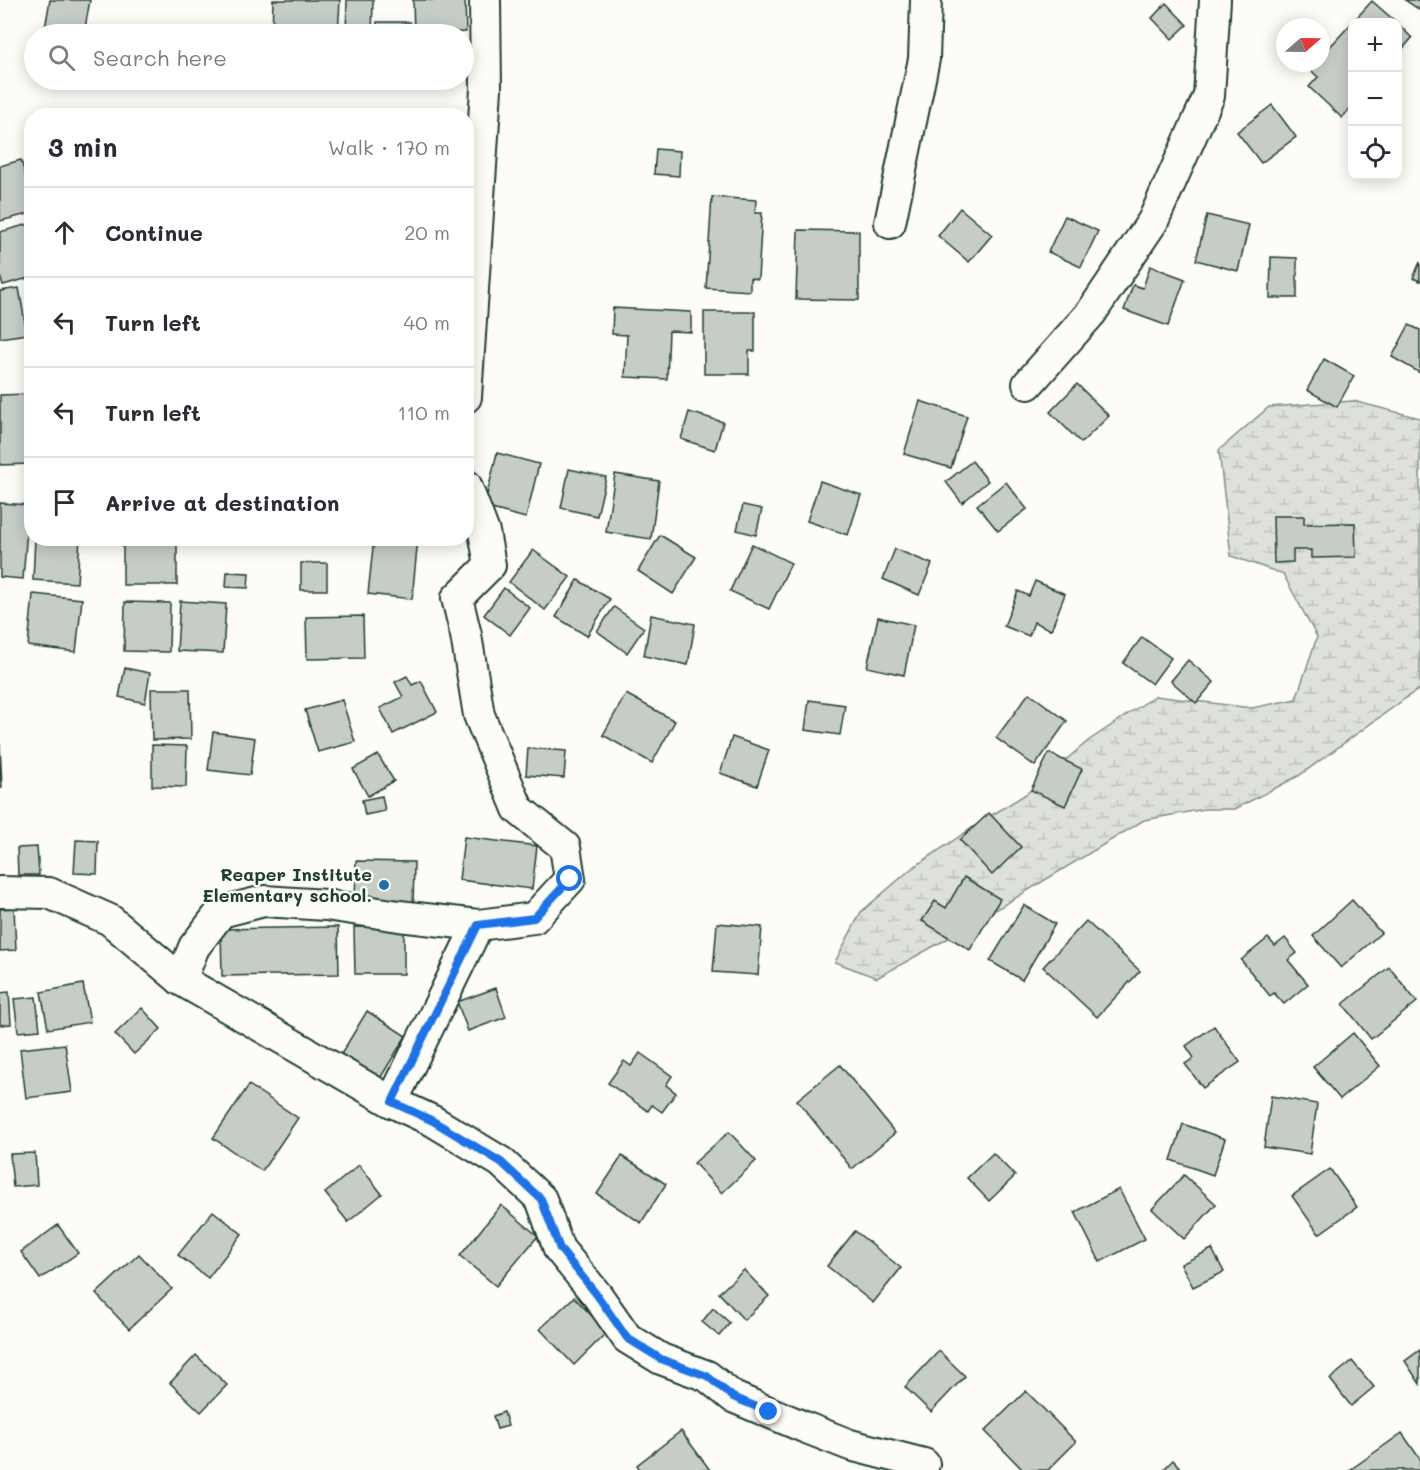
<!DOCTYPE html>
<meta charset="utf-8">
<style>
:root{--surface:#fff;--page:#f2f2f3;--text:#2b2b33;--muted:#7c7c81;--line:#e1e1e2}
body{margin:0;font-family:Mali,sans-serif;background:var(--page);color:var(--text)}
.controls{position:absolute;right:18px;top:18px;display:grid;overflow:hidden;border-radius:12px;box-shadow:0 3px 15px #0003}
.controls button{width:54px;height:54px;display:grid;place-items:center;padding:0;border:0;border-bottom:2px solid var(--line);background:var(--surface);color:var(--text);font:30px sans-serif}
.compass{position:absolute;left:1276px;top:18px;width:54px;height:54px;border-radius:50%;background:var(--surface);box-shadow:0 3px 15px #0003;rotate:70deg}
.stop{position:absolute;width:18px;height:18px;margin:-14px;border:4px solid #1a73e8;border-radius:50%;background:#fff}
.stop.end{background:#1a73e8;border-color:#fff;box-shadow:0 2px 6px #0008}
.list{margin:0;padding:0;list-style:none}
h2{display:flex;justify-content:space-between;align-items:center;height:78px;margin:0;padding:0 24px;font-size:26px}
h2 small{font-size:20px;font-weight:400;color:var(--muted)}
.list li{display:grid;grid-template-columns:39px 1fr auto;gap:18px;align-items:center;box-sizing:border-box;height:90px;padding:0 24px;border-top:2px solid var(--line)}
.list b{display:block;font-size:22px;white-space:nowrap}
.list em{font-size:20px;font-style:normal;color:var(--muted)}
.icon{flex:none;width:33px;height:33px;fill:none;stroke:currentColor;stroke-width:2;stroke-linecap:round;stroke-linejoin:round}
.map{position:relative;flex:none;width:1420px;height:1470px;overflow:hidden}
.search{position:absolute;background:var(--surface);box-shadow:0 3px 15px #0003;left:24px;top:24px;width:450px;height:66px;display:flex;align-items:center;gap:15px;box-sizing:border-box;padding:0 21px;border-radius:33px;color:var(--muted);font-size:22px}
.panel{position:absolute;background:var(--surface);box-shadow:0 3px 15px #0003;left:24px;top:108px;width:450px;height:438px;border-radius:24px}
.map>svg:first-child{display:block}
</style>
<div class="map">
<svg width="1420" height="1470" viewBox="0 0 1420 1470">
<defs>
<pattern id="wetland-marsh" width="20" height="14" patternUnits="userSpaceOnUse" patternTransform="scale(1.5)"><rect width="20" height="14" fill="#dde0db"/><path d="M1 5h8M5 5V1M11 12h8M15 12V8" fill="none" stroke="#bdc1bd"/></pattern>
</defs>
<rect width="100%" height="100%" fill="#fdfcf7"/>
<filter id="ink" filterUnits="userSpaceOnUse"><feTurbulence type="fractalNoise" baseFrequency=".0167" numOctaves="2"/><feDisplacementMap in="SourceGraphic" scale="12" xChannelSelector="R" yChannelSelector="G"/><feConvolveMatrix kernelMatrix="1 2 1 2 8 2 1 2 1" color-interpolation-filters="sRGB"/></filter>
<g filter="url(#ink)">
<polygon fill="url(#wetland-marsh)" stroke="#7e8e88" stroke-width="1.5" points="1353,401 1420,418 1420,689 1413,693 1300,775 1235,809 1205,809 1144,820 961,931 877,978 835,962 861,912 911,869 984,820 1026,794 1088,741 1155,696 1252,708 1296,699 1317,637 1283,574 1231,556 1219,450 1269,407"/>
<g fill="#c6cdc7" stroke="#1f3d34" stroke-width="1.5">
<polygon points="50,0 90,0 84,34 45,28"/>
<polygon points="273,0 340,0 338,34 272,34"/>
<polygon points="347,0 373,0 372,34 346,34"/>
<polygon points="413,0 465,0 466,32 414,34"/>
<polygon points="1405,0 1420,0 1420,10"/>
<polygon points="1372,1 1396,22 1352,22 1352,106 1342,118 1309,87 1318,77 1304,64 1305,63 1321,63 1321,46 1327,50"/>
<polygon points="1166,3 1187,25 1172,39 1152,18"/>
<rect x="377" y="22" width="33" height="12"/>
<polygon points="1398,24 1412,38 1398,54"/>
<polygon points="320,80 337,80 337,85 320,84"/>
<polygon points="1272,105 1296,137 1261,163 1237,132"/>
<polygon points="656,149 680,151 679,176 654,174"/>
<polygon points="21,160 29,188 32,188 32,213 0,221 0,166"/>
<polygon points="712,197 756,200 755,213 762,213 758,279 750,278 750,291 706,288"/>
<polygon points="960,208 992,235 969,262 938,236"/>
<polygon points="1207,215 1249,225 1238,271 1196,260"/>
<polygon points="1065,216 1098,231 1081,267 1048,252"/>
<polygon points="32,223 32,277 3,285 0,276 0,232"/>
<polygon points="798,230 859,231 859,300 796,299"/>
<polygon points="1271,257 1297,258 1297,298 1270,298"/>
<polygon points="1420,262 1420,281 1413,278"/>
<polygon points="1150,266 1185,279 1168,326 1124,310 1133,285 1143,288"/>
<polygon points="19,288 27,334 0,338 0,291"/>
<polygon points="613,308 691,312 691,332 669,331 667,379 625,377 627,335 612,334"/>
<polygon points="704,312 755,312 755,351 749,351 749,374 704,374"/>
<polygon points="1409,325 1420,330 1420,373 1392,357"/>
<polygon points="1324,359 1354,376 1337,407 1307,390"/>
<polygon points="1077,384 1109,416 1081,443 1050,412"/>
<polygon points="28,394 30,464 0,465 0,395"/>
<polygon points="920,401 967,416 951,468 904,454"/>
<polygon points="689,412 723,422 715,450 681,439"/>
<polygon points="497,453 539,464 526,518 484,507"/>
<polygon points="972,461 988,481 962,503 946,482"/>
<polygon points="569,469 606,477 597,516 561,508"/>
<polygon points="615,474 659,481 651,539 606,532"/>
<polygon points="820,481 861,495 848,535 807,521"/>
<polygon points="1006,482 1027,509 998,531 977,505"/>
<polygon points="0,503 29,505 23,579 0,577"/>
<polygon points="743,505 762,509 756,535 737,530"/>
<polygon points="1273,516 1304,516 1304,524 1355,523 1356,557 1311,558 1311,550 1293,550 1293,562 1274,563"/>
<polygon points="660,535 696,557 673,594 638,571"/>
<polygon points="35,538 80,538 77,583 33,580"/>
<rect x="123" y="538" width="54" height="47"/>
<polygon points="374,538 418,538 412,599 368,594"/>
<polygon points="752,544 791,563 769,609 730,591"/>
<polygon points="895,549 932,564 919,595 883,579"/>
<polygon points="533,550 570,577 545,610 509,582"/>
<rect x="301" y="563" width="26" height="27"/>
<polygon points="227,572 249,573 248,588 226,587"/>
<polygon points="578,580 610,599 587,636 556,617"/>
<polygon points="1035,581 1065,594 1051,630 1034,622 1029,636 1004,626 1018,591 1029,596"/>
<polygon points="504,588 530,608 510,635 484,615"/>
<polygon points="33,594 82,599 76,652 28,646"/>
<polygon points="180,601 226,604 223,653 177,651"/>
<polygon points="125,602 170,603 169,652 124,651"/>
<polygon points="614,607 644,628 627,653 597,631"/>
<polygon points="651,615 695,624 688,665 644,656"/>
<polygon points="363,616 364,658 307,659 306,617"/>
<polygon points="878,617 914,625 904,675 867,667"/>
<polygon points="1142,637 1171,658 1152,684 1123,663"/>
<polygon points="1188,660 1214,682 1196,703 1171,681"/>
<polygon points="125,668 150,673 145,703 119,697"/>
<polygon points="407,676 412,685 421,681 437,712 393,734 380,708 403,697 395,682"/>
<polygon points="151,689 190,689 191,739 152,740"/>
<polygon points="1029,693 1067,721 1035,766 996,738"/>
<polygon points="626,694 675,721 652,763 603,735"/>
<polygon points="342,700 355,742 318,752 305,710"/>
<polygon points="809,700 845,705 840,735 805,730"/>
<polygon points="213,732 255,738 250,775 208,770"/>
<polygon points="732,737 769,750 757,786 720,773"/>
<polygon points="0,744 2,788 0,788"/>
<polygon points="152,745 187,746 186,787 152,786"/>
<polygon points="528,748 566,751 564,778 526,775"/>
<polygon points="1049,753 1082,769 1065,806 1031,790"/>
<polygon points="378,755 394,781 368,796 353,769"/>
<polygon points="382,796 385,811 365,815 362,800"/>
<polygon points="989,813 1021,847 992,875 960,840"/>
<polygon points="464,837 537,846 532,889 459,880"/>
<polygon points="76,840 98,841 97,874 74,873"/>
<polygon points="37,847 39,875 18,875 17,848"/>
<polygon points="356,861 414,862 413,909 355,908"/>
<polygon points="964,877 1000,899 970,950 922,921 935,901 946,908"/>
<polygon points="1352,900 1381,933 1341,968 1313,936"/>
<polygon points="1024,905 1055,924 1022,980 990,961"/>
<polygon points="14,908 16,950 0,951 0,909"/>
<polygon points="1086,921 1140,971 1097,1017 1043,967"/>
<polygon points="717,923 762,927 758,975 713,972"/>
<polygon points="338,927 339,974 222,976 221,929"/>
<polygon points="354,927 404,927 404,974 355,974"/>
<polygon points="1268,938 1275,946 1285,938 1297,953 1288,960 1308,984 1284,1004 1274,993 1270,996 1241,960"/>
<polygon points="1389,967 1417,1002 1371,1039 1343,1004"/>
<polygon points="83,984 90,1022 48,1029 41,992"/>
<polygon points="496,988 506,1017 468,1031 457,1002"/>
<polygon points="9,992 11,1024 0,1025 0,993"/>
<polygon points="36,997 40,1030 18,1032 14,999"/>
<polygon points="142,1008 161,1029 134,1054 115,1034"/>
<polygon points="367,1011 406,1036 376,1085 337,1061"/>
<polygon points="1214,1026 1240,1062 1203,1088 1185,1064 1194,1058 1186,1046"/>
<polygon points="1353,1033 1380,1066 1340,1099 1313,1067"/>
<polygon points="65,1044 72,1092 26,1098 20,1049"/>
<polygon points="640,1053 672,1076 666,1085 676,1093 662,1112 652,1105 648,1111 608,1083 624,1061 631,1066"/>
<polygon points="840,1065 895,1133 852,1169 797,1100"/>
<polygon points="249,1085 298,1118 262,1171 213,1138"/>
<polygon points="1271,1096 1317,1104 1310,1154 1264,1147"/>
<polygon points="1183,1124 1225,1139 1213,1175 1171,1160"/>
<polygon points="729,1132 756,1161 722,1193 694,1163"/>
<polygon points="35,1153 37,1185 13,1187 10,1154"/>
<polygon points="993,1153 1015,1176 989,1201 967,1178"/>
<polygon points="622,1156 666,1184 641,1223 597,1194"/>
<polygon points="359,1165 382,1194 348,1222 325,1193"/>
<polygon points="1330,1169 1357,1207 1319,1234 1292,1196"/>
<polygon points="1184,1175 1216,1204 1184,1239 1152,1209"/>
<polygon points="1119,1189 1145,1239 1100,1262 1075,1212"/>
<polygon points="501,1205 538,1236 496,1286 460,1256"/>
<polygon points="213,1211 242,1234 208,1278 178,1255"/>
<polygon points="58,1225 78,1253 40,1279 21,1252"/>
<polygon points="855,1231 901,1268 873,1303 827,1266"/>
<polygon points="1212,1249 1224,1272 1193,1287 1181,1264"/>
<polygon points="139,1254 172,1289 129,1329 96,1294"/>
<polygon points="744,1270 769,1296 744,1320 719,1293"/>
<polygon points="574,1297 607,1332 574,1365 540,1329"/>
<polygon points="713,1308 730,1323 719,1336 702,1322"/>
<polygon points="1420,1350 1420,1384 1405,1361"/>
<polygon points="939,1351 965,1376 931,1412 905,1387"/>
<polygon points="196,1355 227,1385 201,1412 170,1383"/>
<polygon points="1352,1361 1374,1387 1351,1406 1330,1379"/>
<polygon points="1026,1391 1076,1442 1048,1470 1023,1470 985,1431"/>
<polygon points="504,1412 508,1426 497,1429 493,1416"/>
<polygon points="681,1431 710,1470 640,1470 637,1465"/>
<polygon points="1402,1433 1420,1459 1420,1470 1350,1470"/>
<polygon points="1173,1460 1182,1470 1163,1470"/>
</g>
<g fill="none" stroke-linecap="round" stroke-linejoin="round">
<g stroke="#1f3d34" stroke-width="34">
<g id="street">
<polyline points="890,223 924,59 926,0"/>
<polyline points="1028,384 1091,313 1153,221 1209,96 1215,0"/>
<polyline points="466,397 486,89 485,0"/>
<polyline points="0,892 49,893 110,920 181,980 392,1102 433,1121 501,1162 541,1199 559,1249 597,1295 627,1338 661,1359 707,1376 733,1397 804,1427 850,1445 924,1464"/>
<polyline points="181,980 194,947 221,912 264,901 326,905 399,916 478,925 534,918 570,879 565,847 518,809 479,715 466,635 457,598 490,565 484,532 466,485"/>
<polyline points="392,1102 478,925"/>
</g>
</g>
<use href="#street" stroke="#fdfcf7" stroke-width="30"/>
</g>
</g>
<g fill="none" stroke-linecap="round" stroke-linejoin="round" filter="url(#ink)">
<polyline stroke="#1a73e8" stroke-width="8" points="570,879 534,918 478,925 392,1102 433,1121 501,1162 541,1199 560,1249 597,1295 627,1338 661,1359 707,1376 733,1397 769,1412"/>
</g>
<circle fill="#1f6fb2" stroke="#fdfcf7" stroke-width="2" cx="384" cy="885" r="6"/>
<g text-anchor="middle" stroke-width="5" stroke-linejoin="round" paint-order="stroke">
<g font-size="18" font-weight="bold" fill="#1f3d34" stroke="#fdfcf7" text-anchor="end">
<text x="372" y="881">Reaper Institute<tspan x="372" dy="21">Elementary school.</tspan></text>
</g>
</g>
</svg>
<div class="controls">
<button>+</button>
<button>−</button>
<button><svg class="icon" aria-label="locate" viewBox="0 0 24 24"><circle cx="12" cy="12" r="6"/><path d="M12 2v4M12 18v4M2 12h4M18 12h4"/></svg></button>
</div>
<svg class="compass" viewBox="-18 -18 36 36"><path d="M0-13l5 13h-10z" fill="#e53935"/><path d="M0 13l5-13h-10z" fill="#7c7c81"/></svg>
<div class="stop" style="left:570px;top:879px"></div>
<div class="stop end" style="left:769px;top:1412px"></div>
<div class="search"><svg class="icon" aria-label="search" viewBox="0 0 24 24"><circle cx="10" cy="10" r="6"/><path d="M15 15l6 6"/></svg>Search here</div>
<section class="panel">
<h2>3 min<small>Walk · 170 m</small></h2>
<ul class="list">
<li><svg class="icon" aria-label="ahead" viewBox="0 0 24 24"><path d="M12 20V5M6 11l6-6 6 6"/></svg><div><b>Continue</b></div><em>20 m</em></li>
<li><svg class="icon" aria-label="left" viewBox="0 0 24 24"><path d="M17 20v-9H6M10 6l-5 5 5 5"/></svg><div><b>Turn left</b></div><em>40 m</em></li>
<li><svg class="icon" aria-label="left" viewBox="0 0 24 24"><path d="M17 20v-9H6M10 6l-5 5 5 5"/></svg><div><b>Turn left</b></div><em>110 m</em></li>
<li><svg class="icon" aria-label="arrive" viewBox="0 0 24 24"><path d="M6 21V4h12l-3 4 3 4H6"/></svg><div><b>Arrive at destination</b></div></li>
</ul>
</section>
</div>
